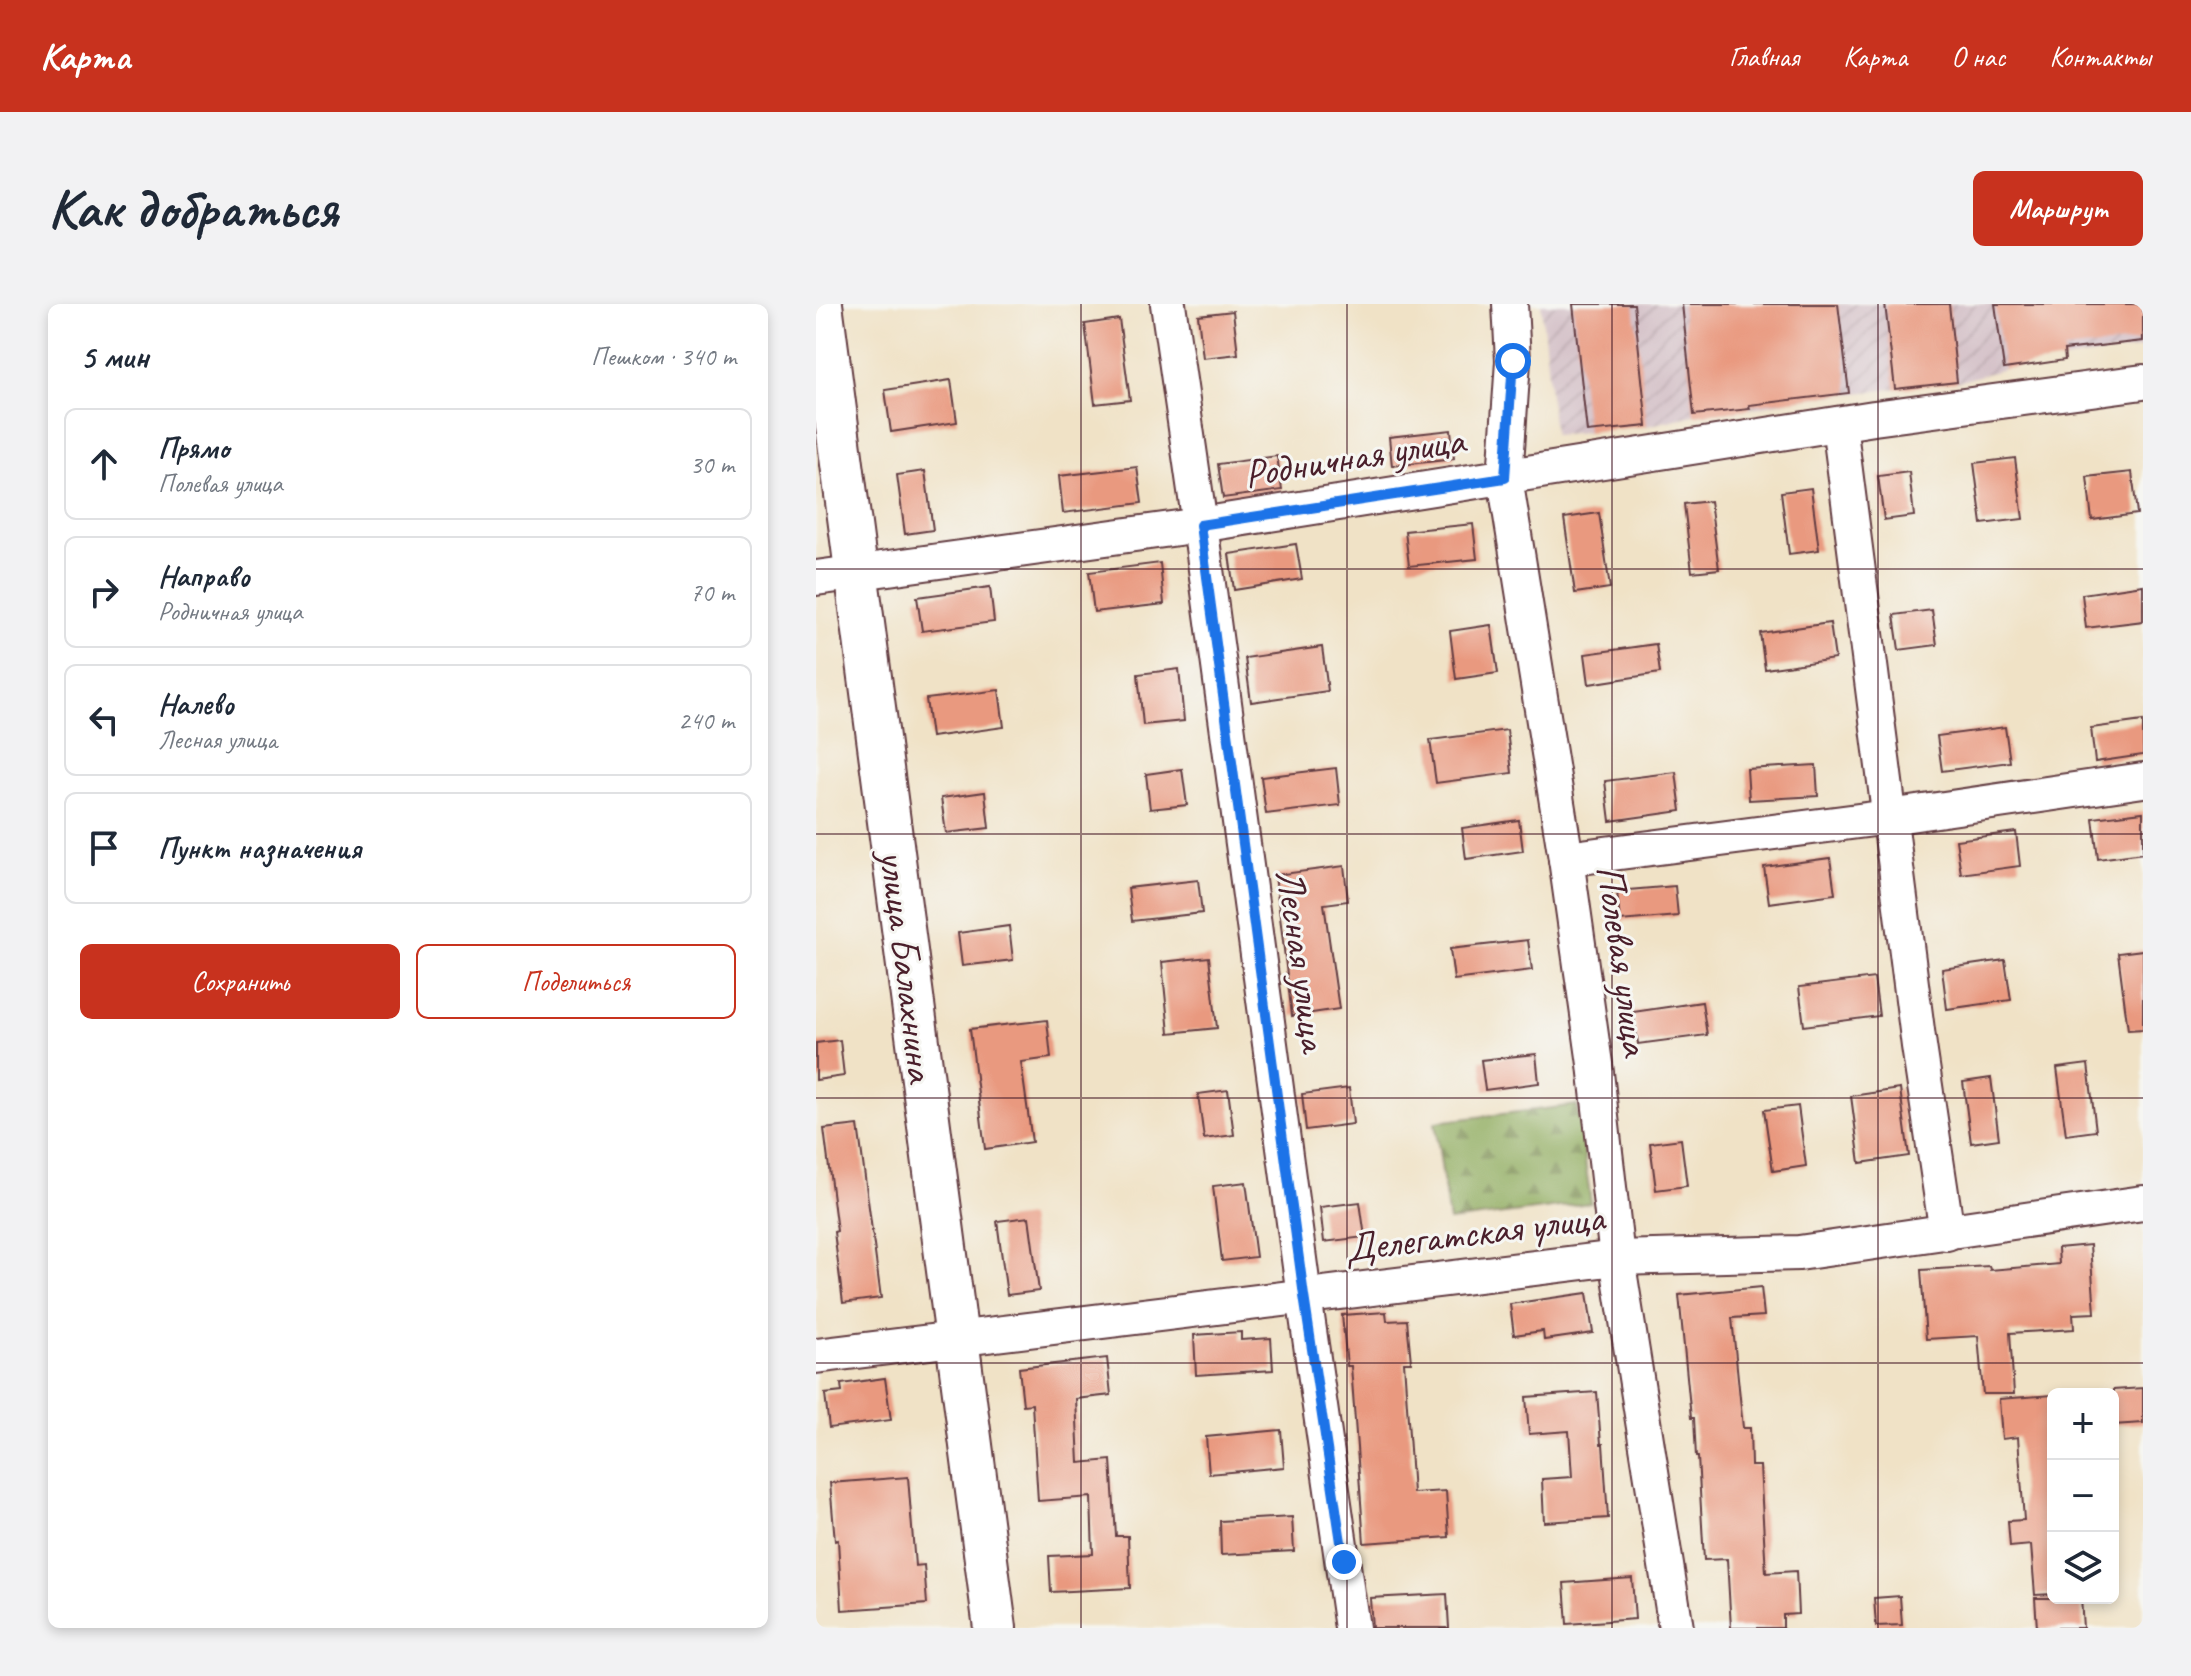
<!DOCTYPE html>
<html lang="ru">
<meta charset="utf-8">
<style>
:root{--surface:#fff;--page:#f2f2f3;--text:#1f2937;--muted:#747a83;--line:#e0e1e3;--accent:#c8321e}
body{margin:0;font-family:Caveat,sans-serif;background:var(--page);color:var(--text)}
.controls{position:absolute;right:24px;bottom:24px;display:grid;overflow:hidden;border-radius:12px;box-shadow:0 4px 12px #0003}
.controls button{width:72px;height:72px;display:grid;place-items:center;padding:0;border:0;border-bottom:2px solid var(--line);background:var(--surface);color:var(--text);font:40px sans-serif}
.stop{position:absolute;width:24px;height:24px;margin:-18px;border:6px solid #1a73e8;border-radius:50%;background:#fff}
.stop.end{background:#1a73e8;border-color:#fff;box-shadow:0 2px 8px #0008}
.list{margin:0;padding:0;list-style:none}
h2{display:flex;justify-content:space-between;align-items:center;height:104px;margin:0;padding:0 32px;font-size:34px}
h2 small{font-size:26px;font-weight:400;color:var(--muted)}
.list li{display:grid;grid-template-columns:52px 1fr auto;gap:24px;align-items:center;box-sizing:border-box;height:112px;margin:0 16px 16px;padding:0 16px;border:2px solid var(--line);border-radius:12px}
.list b{display:block;font-size:30px;white-space:nowrap}
.list p{margin:0;font-size:26px;white-space:nowrap;color:var(--muted)}
.list em{font-size:26px;font-style:normal;color:var(--muted)}
.actions{display:flex;gap:16px;padding:24px 32px}
.actions a{flex:1;padding:18px 0;border:2px solid var(--accent);border-radius:12px;text-align:center;font-size:28px;color:var(--accent)}
.actions .main{background:var(--accent);color:#fff}
.icon{flex:none;width:44px;height:44px;fill:none;stroke:currentColor;stroke-width:2;stroke-linecap:round;stroke-linejoin:round}
.map{position:relative;flex:none;width:1327px;height:1324px;overflow:hidden;border-radius:12px}
header{display:flex;align-items:center;gap:48px;box-sizing:border-box;height:112px;padding:0 40px;background:var(--accent);color:#fff}
header strong{font-size:38px}
nav{display:flex;gap:44px;margin-inline-start:auto;font-size:28px}
.intro{display:flex;align-items:center;justify-content:space-between;box-sizing:border-box;height:192px;padding:0 48px}
h1{margin:0;font-size:56px}
.button{padding:20px 36px;border-radius:12px;background:var(--accent);color:#fff;font-size:28px;font-weight:700}
main{display:flex;gap:48px;padding:0 48px}
aside{flex:1;background:var(--surface);border-radius:12px;box-shadow:0 4px 12px #0003}
.map>svg:first-child{display:block}
</style>
<header>
<strong>Карта</strong>
<nav><a>Главная</a><a>Карта</a><a>О нас</a><a>Контакты</a></nav>
</header>
<div class="intro"><h1>Как добраться</h1><a class="button">Маршрут</a></div>
<main>
<aside>
<h2>5 мин<small>Пешком · 340 m</small></h2>
<ul class="list">
<li><svg class="icon" aria-label="ahead" viewBox="0 0 24 24"><path d="M12 20V5M6 11l6-6 6 6"/></svg><div><b>Прямо</b><p>Полевая улица</p></div><em>30 m</em></li>
<li><svg class="icon" aria-label="right" viewBox="0 0 24 24"><path d="M7 20v-9h11M14 6l5 5-5 5"/></svg><div><b>Направо</b><p>Родничная улица</p></div><em>70 m</em></li>
<li><svg class="icon" aria-label="left" viewBox="0 0 24 24"><path d="M17 20v-9H6M10 6l-5 5 5 5"/></svg><div><b>Налево</b><p>Лесная улица</p></div><em>240 m</em></li>
<li><svg class="icon" aria-label="arrive" viewBox="0 0 24 24"><path d="M6 21V4h12l-3 4 3 4H6"/></svg><div><b>Пункт назначения</b></div></li>
</ul>
<div class="actions"><a class="main">Сохранить</a><a>Поделиться</a></div>
</aside>
<div class="map">
<svg width="1327" height="1324" viewBox="0 0 1327 1324">
<defs>
<pattern id="industrial-furrows" width="10" height="10" patternUnits="userSpaceOnUse" patternTransform="scale(2)"><rect width="10" height="10" fill="#d2bdc5"/><path d="M-1 1l2-2M0 10L10 0M9 11l2-2" fill="none" stroke="#b6a2a9"/></pattern>
<pattern id="forest-firs" width="22" height="20" patternUnits="userSpaceOnUse" patternTransform="scale(2)"><rect width="22" height="20" fill="#90ac5e"/><path d="M5 1l3.5 6h-7zM16 11l3.5 6h-7z" fill="#788b4e"/></pattern>
</defs>
<rect width="100%" height="100%" fill="#f6f6f2"/>
<filter id="ink" filterUnits="userSpaceOnUse"><feTurbulence type="fractalNoise" baseFrequency=".0125" numOctaves="2"/><feDisplacementMap in="SourceGraphic" scale="16" xChannelSelector="R" yChannelSelector="G"/><feConvolveMatrix kernelMatrix="1 2 1 2 8 2 1 2 1" color-interpolation-filters="sRGB"/></filter>
<filter id="wash" filterUnits="userSpaceOnUse"><feTurbulence type="fractalNoise" baseFrequency=".006" numOctaves="4" result="noise"/><feDisplacementMap in="SourceGraphic" scale="32" xChannelSelector="R" yChannelSelector="G"/><feGaussianBlur stdDeviation="1.8" result="paint"/><feColorMatrix in="noise" values="0 0 0 0 0 0 0 0 0 0 0 0 0 0 0 0 0 1.4 0 .05"/><feComposite in="paint" operator="in"/></filter>
<g filter="url(#wash)">
<rect width="100%" height="100%" fill="#f0e2c6"/>
<polygon fill="url(#industrial-furrows)" points="725,0 1327,0 1327,44 1188,65 1141,78 976,96 934,105 878,111 831,122 738,131"/>
<polygon fill="url(#forest-firs)" stroke="#6d6644" stroke-width="2" points="761,801 775,899 633,917 619,818"/>
<g id="blocks">
<g fill="#e9997f">
<polygon points="757,0 818,0 831,122 771,128"/>
<polygon points="866,0 1022,0 1033,89 933,101 934,105 878,111"/>
<polygon points="1069,0 1133,0 1141,78 1079,85"/>
<polygon points="1179,0 1327,0 1327,37 1248,46 1249,56 1188,65"/>
<polygon points="417,7 422,50 387,54 382,11"/>
<polygon points="303,15 314,96 279,100 269,20"/>
<polygon points="135,76 141,118 75,128 69,86"/>
<polygon points="635,126 638,155 576,162 573,133"/>
<polygon points="461,152 466,186 407,194 402,160"/>
<polygon points="1199,154 1207,215 1166,220 1158,159"/>
<polygon points="321,163 326,199 247,209 243,172"/>
<polygon points="109,167 117,226 89,230 81,171"/>
<polygon points="1093,168 1098,212 1068,216 1062,172"/>
<polygon points="1316,168 1321,210 1276,216 1271,173"/>
<polygon points="995,184 1003,246 973,250 965,188"/>
<polygon points="894,197 903,265 876,268 868,200"/>
<polygon points="783,209 794,284 759,289 748,214"/>
<polygon points="657,220 661,255 593,262 589,227"/>
<polygon points="480,240 486,275 418,286 413,250"/>
<polygon points="344,259 348,300 278,308 273,268"/>
<polygon points="1327,281 1327,317 1270,324 1266,290"/>
<polygon points="174,283 178,318 106,327 101,293"/>
<polygon points="1116,306 1121,341 1083,346 1078,311"/>
<polygon points="1014,319 1019,355 949,365 944,329"/>
<polygon points="675,321 682,369 640,375 634,327"/>
<polygon points="840,340 844,369 773,380 769,350"/>
<polygon points="506,343 512,387 435,398 429,354"/>
<polygon points="363,365 368,417 327,421 322,370"/>
<polygon points="183,386 188,423 115,433 110,395"/>
<polygon points="1327,417 1327,451 1279,458 1275,424"/>
<polygon points="1189,423 1194,458 1126,467 1121,432"/>
<polygon points="691,426 696,469 620,479 614,436"/>
<polygon points="1000,461 1002,492 933,496 931,465"/>
<polygon points="520,464 524,501 450,510 445,473"/>
<polygon points="366,465 371,501 334,505 330,470"/>
<polygon points="860,468 865,507 794,517 789,477"/>
<polygon points="169,488 173,524 130,529 125,494"/>
<polygon points="1327,508 1327,549 1282,555 1277,514"/>
<polygon points="703,516 707,547 650,555 646,524"/>
<polygon points="1200,528 1204,562 1145,570 1140,536"/>
<polygon points="1014,554 1019,590 953,599 948,563"/>
<polygon points="528,562 532,597 508,600 523,705 476,712 459,571"/>
<polygon points="382,576 386,609 316,617 312,584"/>
<polygon points="859,582 862,612 804,617 801,587"/>
<polygon points="193,622 197,656 146,662 142,629"/>
<polygon points="712,636 716,666 638,676 634,645"/>
<polygon points="1327,646 1327,725 1312,726 1302,649"/>
<polygon points="393,653 401,724 353,729 346,658"/>
<polygon points="1189,656 1195,696 1131,705 1126,665"/>
<polygon points="1058,674 1063,712 988,722 983,683"/>
<polygon points="886,698 891,731 822,740 817,708"/>
<polygon points="231,716 235,754 205,758 216,838 169,845 154,725"/>
<polygon points="24,736 28,772 0,776 0,739"/>
<polygon points="720,750 723,779 669,786 665,756"/>
<polygon points="1272,760 1280,827 1250,831 1241,764"/>
<polygon points="1175,774 1183,835 1155,839 1147,778"/>
<polygon points="533,784 537,820 490,826 486,790"/>
<polygon points="1084,785 1093,852 1044,859 1035,792"/>
<polygon points="412,786 418,831 388,835 382,790"/>
<polygon points="982,802 990,862 957,867 948,806"/>
<polygon points="42,821 65,994 27,999 18,928 21,927 8,825"/>
<polygon points="865,835 871,882 840,886 834,839"/>
<polygon points="430,878 440,953 406,957 397,882"/>
<polygon points="544,898 549,933 508,938 504,903"/>
<polygon points="213,913 223,987 191,991 181,917"/>
<polygon points="1274,941 1279,1009 1257,1010 1258,1025 1194,1029 1198,1090 1167,1090 1162,1032 1110,1035 1105,966 1173,962 1174,966 1243,960 1242,944"/>
<polygon points="945,983 948,1012 916,1014 927,1124 934,1124 935,1162 944,1162 950,1269 980,1267 982,1310 967,1311 967,1324 915,1324 911,1255 888,1256 882,1153 880,1153 878,1114 875,1114 863,991"/>
<polygon points="771,989 777,1029 728,1036 727,1027 698,1031 694,1000"/>
<polygon points="570,1008 571,1017 591,1016 595,1058 588,1058 597,1189 630,1187 633,1233 548,1239 535,1062 531,1062 526,1011"/>
<polygon points="425,1028 425,1036 455,1034 457,1066 380,1071 378,1031"/>
<polygon points="291,1054 295,1091 260,1095 263,1159 295,1156 300,1232 312,1232 314,1284 235,1288 233,1252 277,1250 275,1193 222,1197 216,1100 207,1101 203,1064"/>
<polygon points="69,1074 75,1116 13,1124 9,1090 26,1088 25,1080"/>
<polygon points="1327,1084 1327,1119 1297,1121 1297,1086"/>
<polygon points="781,1088 785,1140 787,1140 792,1214 728,1218 726,1175 756,1173 753,1127 713,1130 710,1093"/>
<polygon points="1237,1091 1237,1290 1219,1291 1215,1241 1194,1243 1192,1217 1208,1216 1202,1133 1186,1135 1183,1095"/>
<polygon points="465,1126 468,1163 393,1170 390,1133"/>
<polygon points="92,1173 99,1262 108,1261 111,1300 26,1306 22,1236 19,1237 14,1179"/>
<polygon points="476,1213 478,1247 405,1251 404,1217"/>
<polygon points="816,1274 819,1315 751,1320 748,1279"/>
<polygon points="631,1290 633,1324 556,1324 554,1294"/>
<polygon points="1084,1292 1086,1321 1060,1322 1058,1294"/>
<polygon points="1219,1294 1265,1294 1267,1324 1221,1324"/>
</g>
</g>
</g>
<g filter="url(#ink)">
<use href="#blocks" fill-opacity="0" stroke="#633c42" stroke-width="2"/>
<g fill="none" stroke-linecap="round" stroke-linejoin="round">
<g stroke="#633c42" stroke-width="38">
<g id="minor">
<polyline points="352,0 384,221 488,992 536,1324"/>
<polyline points="694,0 697,57 689,174 750,555 779,760 801,954 860,1324"/>
<polyline points="1023,120 1103,742 1131,929"/>
<polyline points="0,274 384,221 1058,114 1327,78"/>
<polyline points="750,555 1073,513 1327,476"/>
<polyline points="0,1052 801,954 983,949 1327,899"/>
</g>
</g>
<g stroke="#633c42" stroke-width="46">
<polyline id="tertiary" points="5,0 179,1324"/>
</g>
<use href="#minor" stroke="#fff" stroke-width="34"/>
<use href="#tertiary" stroke="#fff" stroke-width="42"/>
</g>
</g>
<g fill="none" stroke-linecap="round" stroke-linejoin="round" filter="url(#ink)">
<polyline stroke="#1a73e8" stroke-width="10" points="528,1258 488,992 384,221 689,174 697,57"/>
</g>
<path fill="none" stroke="#4a1f2b" stroke-width="2" stroke-opacity="0.55" d="M265 0V1324M531 0V1324M796 0V1324M1062 0V1324M0 265H1327M0 530H1327M0 794H1327M0 1059H1327"/>
<g text-anchor="middle" stroke-width="6" stroke-linejoin="round" paint-order="stroke">
<g font-size="40" fill="#4a1f2b" stroke="#f6f6f2">
<text transform="translate(538 152) rotate(-9)" y="14">Родничная улица</text>
<text transform="translate(487 656) rotate(82)" y="14">Лесная улица</text>
<text transform="translate(808 656) rotate(82)" y="14">Полевая улица</text>
<text transform="translate(92 662) rotate(83)" y="14">улица Балахнина</text>
<text transform="translate(658 928) rotate(-7)" y="14">Делегатская улица</text>
</g>
</g>
</svg>
<div class="controls">
<button>+</button>
<button>−</button>
<button><svg class="icon" aria-label="layers" viewBox="0 0 24 24"><path d="M12 4l9 5-9 5-9-5zM3 14l9 5 9-5"/></svg></button>
</div>
<div class="stop" style="left:697px;top:57px"></div>
<div class="stop end" style="left:528px;top:1258px"></div>
</div>
</main>
